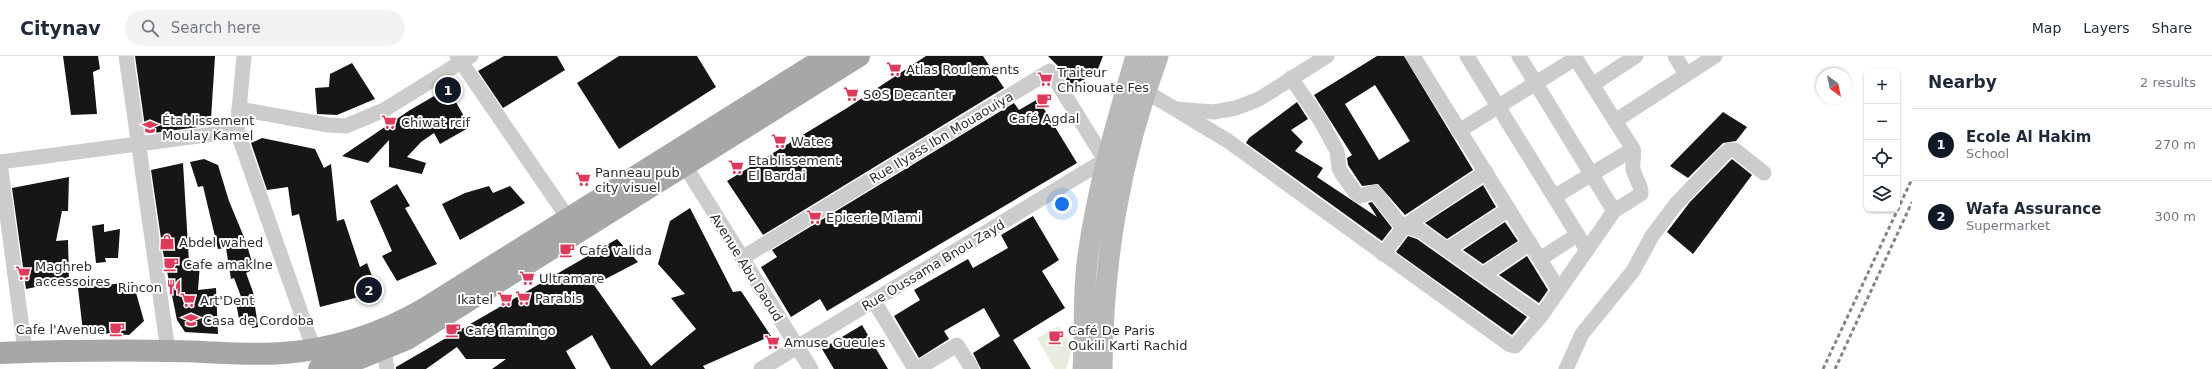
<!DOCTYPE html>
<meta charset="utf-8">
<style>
:root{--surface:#fff;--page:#f2f2f3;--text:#1f2937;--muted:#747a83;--line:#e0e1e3;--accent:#111827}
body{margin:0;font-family:"DejaVu Sans",sans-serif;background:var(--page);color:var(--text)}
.controls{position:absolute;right:12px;top:12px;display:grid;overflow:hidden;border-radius:8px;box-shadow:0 1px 3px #0004}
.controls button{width:36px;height:36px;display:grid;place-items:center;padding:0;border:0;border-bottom:1px solid var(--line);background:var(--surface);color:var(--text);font:20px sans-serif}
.compass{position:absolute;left:1816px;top:12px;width:36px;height:36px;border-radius:50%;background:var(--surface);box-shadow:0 1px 3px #0004;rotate:147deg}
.you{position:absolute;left:1062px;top:148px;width:14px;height:14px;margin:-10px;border:3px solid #fff;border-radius:50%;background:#1a73e8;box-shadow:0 0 0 6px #1a73e833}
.badge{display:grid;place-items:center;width:26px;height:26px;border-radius:50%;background:var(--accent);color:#fff;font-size:13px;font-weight:700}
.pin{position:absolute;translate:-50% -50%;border:2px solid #fff;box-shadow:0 1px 4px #0006}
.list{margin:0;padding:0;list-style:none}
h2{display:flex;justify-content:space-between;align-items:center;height:52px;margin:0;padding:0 16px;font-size:17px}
h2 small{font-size:13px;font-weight:400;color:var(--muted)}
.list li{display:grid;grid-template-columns:26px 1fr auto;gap:12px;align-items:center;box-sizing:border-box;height:72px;padding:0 16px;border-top:1px solid var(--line)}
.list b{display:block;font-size:15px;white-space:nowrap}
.list p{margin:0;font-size:13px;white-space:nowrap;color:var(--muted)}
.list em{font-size:13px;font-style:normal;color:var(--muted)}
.icon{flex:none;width:22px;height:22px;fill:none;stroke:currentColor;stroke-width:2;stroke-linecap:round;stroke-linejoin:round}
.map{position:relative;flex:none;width:1912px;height:313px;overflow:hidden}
header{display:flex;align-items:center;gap:24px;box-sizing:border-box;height:56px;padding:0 20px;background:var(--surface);border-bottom:1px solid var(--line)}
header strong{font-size:19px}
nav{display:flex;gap:22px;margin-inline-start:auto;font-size:14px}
.search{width:280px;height:36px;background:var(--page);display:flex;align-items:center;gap:10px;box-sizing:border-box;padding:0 14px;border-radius:22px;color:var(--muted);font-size:15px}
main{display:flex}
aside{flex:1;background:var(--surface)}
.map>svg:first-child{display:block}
</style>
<header>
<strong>Citynav</strong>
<div class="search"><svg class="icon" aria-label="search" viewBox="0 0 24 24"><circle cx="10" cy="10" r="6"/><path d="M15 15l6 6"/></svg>Search here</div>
<nav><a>Map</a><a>Layers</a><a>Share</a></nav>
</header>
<main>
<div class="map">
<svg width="1912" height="313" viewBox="0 0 1912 313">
<rect width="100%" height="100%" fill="#fff"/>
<polygon fill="#e7ecde" points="1059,270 1072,292 1066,313 1055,313 1037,282"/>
<g fill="#161616" fill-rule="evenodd">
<polygon points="63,0 98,0 100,13 93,16 97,58 71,59"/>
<polygon points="135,0 215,0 211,63 206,70 146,78"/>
<polygon points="504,0 557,0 565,14 503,52 478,15"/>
<polygon points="619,0 697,0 716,31 619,93 577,27"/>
<polygon points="926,0 983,0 1004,32 763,179 727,125 847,52"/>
<polygon points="1048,0 1103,0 1096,18 1070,30 1058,10"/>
<path d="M1377 0H1404L1473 114 1405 159 1378 128 1362 130 1348 109 1347 102 1352 99 1314 39ZM1375 29 1410 85 1379 104 1345 48Z"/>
<polygon points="352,7 375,43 337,59 317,58 315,32 329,31 330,18"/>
<polygon points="448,32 470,71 440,88 434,77 421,86 407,101 426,107 422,118 389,111 389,84 368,107 342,100 410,54"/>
<polygon points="1038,43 1077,107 827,255 820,243 791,261 761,211 777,201 772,194 1014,47 1019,54"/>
<polygon points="1297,46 1308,63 1291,74 1303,86 1295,95 1323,112 1317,121 1377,161 1368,147 1372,146 1392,172 1382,185 1246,87 1249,82"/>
<polygon points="1723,56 1747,71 1736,85 1723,87 1688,122 1670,110"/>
<polygon points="262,82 315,93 324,112 331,108 337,165 344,163 360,211 367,207 378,236 320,251 299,158 292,160 288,131 267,134 251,87"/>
<polygon points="204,103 218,109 229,145 246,186 254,213 246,217 253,236 258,271 252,272 251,268 240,268 236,247 243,246 234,222 231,223 226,192 218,193 203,130 198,131 190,106"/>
<polygon points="1732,103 1752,119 1693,198 1667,176 1690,146"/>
<polygon points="183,107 189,206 200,208 198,234 216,232 218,278 185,276 177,264 163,196 151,114"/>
<polygon points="69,121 68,155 62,155 56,185 68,184 69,224 26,233 12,132"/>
<polygon points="397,128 410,150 405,152 437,208 397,225 382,200 392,195 370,145"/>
<polygon points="1483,129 1496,151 1447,183 1425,167"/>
<polygon points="489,130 493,137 510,130 525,147 460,184 442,148 465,137"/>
<polygon points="690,152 733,236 741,235 771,280 703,310 705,313 611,313 592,279 566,295 576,313 492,313 506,303 466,303 457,291 426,313 396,313 396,311 617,183 638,206 594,229 651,310 696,273 671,242 685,238 658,208 670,165"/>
<polygon points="1033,160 1059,204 1042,215 1065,252 1013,284 1031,313 981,313 973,297 1000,280 984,252 944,275 949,283 919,302 894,260 920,244 914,234 968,203 973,212 1008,192 1001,179"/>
<polygon points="1505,166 1518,185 1483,208 1463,194"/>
<polygon points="104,168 104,176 120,173 118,202 105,202 106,206 96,207 92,170"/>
<polygon points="1408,180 1417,183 1527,261 1512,279 1396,196"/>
<polygon points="1527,200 1548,234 1539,247 1499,219"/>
<polygon points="133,226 144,265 129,279 83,276 78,232"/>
<polygon points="862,269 888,313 834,313 822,293"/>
</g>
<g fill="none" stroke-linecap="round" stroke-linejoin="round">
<g stroke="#ccc" stroke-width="15">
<polyline points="126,0 168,295"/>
<polyline points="244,0 237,75 314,294"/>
<polyline points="457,0 568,162"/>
<polyline points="1413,0 1559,234"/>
<polyline points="1467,0 1587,194"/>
<polyline points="1519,0 1614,155"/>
<polyline points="1675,0 1686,18"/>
<polyline points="1291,22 1320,64 1337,95 1339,112 1342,118 1355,136 1360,140 1375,136 1398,166 1405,170 1421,175 1541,260"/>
<polyline points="1592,29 1636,0"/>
<polyline points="1145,35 1175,53 1214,56 1236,52 1259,43 1327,0"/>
<polyline points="239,53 328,69 346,70 384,54 471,0"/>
<path d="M1175 53 1228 85 1510 289 1515 290 1541 260 1614 155 1641 138C1642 128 1634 122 1633 112 1632 105 1635 100 1633 93L1574 0"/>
<polyline points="1615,65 1715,0"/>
<polyline points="1459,75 1576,2"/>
<polyline points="0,106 237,75"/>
<polyline points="0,106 25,295"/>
<polyline points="684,108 811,313"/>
<polyline points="1554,141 1633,93"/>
<polyline points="1448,193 1509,153"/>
<polyline points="1383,198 1405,170 1486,116"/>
<polyline points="742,202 1050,15 1105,104 761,313"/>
<polyline points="1540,203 1577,179"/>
<polyline points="1484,218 1530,187"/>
<polyline points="874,245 915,313"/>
<polyline points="384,293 387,313"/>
<polyline points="917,313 957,289 972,313"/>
<polyline points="1566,313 1582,278 1633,215 1652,180 1676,148 1724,98 1729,94 1735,94 1764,117"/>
</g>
<g stroke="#b9b9b9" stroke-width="21">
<path d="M1083 313C1085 278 1083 242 1087 207 1096 136 1116 68 1136 0"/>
<path d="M1102 313C1103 203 1120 103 1158 0"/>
</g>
<g stroke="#a7a7a7" stroke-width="22">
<path d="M0 297C56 295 113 294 169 295 207 295 246 300 284 297 334 293 381 278 424 253L828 0"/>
<polyline points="319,313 358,303 407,283 859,0"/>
</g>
<g stroke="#848484" stroke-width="3" stroke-dasharray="4 3" stroke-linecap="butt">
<polyline points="1823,313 1912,123"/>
<polyline points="1835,313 1912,146"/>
</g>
</g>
<defs>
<g id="supermarket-bare" transform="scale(1.2)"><path d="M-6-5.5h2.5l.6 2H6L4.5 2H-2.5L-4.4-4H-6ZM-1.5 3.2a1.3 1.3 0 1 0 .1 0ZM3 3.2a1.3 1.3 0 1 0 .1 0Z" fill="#de3a5b" stroke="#fff" stroke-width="2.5" paint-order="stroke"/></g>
<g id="cafe-bare" transform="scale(1.2)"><path d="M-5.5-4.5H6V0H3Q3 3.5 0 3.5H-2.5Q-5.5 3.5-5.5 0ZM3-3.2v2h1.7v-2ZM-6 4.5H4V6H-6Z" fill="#de3a5b" stroke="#fff" stroke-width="2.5" paint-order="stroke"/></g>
<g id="school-bare" transform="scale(1.2)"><path d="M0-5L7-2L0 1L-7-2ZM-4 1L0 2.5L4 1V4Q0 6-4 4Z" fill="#de3a5b" stroke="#fff" stroke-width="2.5" paint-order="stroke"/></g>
<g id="shop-bare" transform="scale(1.2)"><path d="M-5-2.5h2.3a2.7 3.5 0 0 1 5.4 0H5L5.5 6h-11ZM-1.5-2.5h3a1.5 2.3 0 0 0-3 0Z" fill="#de3a5b" stroke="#fff" stroke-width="2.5" paint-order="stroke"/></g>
<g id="restaurant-bare" transform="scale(1.2)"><path d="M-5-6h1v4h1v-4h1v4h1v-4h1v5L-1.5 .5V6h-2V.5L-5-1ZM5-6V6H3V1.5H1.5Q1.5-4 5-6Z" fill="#de3a5b" stroke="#fff" stroke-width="2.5" paint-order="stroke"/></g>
</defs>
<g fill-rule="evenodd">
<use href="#supermarket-bare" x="894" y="13"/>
<use href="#supermarket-bare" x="1045" y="23"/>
<use href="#supermarket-bare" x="851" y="38"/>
<use href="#cafe-bare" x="1044" y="44"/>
<use href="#supermarket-bare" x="389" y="66"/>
<use href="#school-bare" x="150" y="71"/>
<use href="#supermarket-bare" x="779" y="85"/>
<use href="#supermarket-bare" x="736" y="111"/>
<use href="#supermarket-bare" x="583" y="123"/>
<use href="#supermarket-bare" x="814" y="161"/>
<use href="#shop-bare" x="167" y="186"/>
<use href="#cafe-bare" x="567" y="194"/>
<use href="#cafe-bare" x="171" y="208"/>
<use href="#supermarket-bare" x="23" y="217"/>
<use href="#supermarket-bare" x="527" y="222"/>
<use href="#restaurant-bare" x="174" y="231"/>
<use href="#supermarket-bare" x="523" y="242"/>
<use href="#supermarket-bare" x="505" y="243"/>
<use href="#supermarket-bare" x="188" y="244"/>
<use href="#school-bare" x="191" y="264"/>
<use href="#cafe-bare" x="117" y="273"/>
<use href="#cafe-bare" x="453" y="274"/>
<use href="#cafe-bare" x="1056" y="281"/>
<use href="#supermarket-bare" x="772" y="286"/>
</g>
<g text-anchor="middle" stroke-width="4" stroke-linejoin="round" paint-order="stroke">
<g font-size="13" fill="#2f2f2f" stroke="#fff" text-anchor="start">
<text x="906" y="18">Atlas Roulements</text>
<text x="1057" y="21">Traiteur<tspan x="1057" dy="15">Chhiouate Fes</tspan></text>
<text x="863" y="43">SOS Decanter</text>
<text x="1044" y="67" text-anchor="middle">Café Agdal</text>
<text x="162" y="69">Établissement<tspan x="162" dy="15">Moulay Kamel</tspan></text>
<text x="401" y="71">Chiwat rcif</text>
<text x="791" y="90">Watec</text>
<text x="748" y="109">Etablissement<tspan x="748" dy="15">El Bardai</tspan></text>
<text x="595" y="121">Panneau pub<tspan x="595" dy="15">city visuel</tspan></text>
<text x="826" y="166">Epicerie Miami</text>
<text x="179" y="191">Abdel wahed</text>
<text x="579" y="199">Café valida</text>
<text x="183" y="213">Cafe amaklne</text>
<text x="35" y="215">Maghreb<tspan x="35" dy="15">accessoires</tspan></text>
<text x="539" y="227">Ultramare</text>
<text x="162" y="236" text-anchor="end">Rincon</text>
<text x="535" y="247">Parabis</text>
<text x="493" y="248" text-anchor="end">Ikatel</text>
<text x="200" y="249">Art'Dent</text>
<text x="203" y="269">Casa de Cordoba</text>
<text x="105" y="278" text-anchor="end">Cafe l'Avenue</text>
<text x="465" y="279">Café flamingo</text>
<text x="1068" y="279">Café De Paris<tspan x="1068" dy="15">Oukili Karti Rachid</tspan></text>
<text x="784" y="291">Amuse Gueules</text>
</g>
<g font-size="13" fill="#2f2f2f" stroke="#fff">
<text transform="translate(941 81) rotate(-31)" y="5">Rue Ilyass Ibn Mouaouiya</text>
<text transform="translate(933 209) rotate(-31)" y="5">Rue Oussama Bnou Zayd</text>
<text transform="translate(747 211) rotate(58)" y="5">Avenue Abu Daoud</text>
</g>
</g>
</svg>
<div class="controls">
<button>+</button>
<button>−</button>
<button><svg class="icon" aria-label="locate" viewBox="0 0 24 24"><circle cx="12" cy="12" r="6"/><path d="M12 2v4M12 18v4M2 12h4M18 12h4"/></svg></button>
<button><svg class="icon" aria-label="layers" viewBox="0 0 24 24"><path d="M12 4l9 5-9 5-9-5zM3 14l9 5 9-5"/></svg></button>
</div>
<svg class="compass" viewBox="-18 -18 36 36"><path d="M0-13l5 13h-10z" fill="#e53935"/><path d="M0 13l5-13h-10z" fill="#747a83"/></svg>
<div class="you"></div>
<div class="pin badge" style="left:448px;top:34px">1</div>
<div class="pin badge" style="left:369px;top:234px">2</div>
</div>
<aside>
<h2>Nearby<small>2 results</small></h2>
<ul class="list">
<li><span class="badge">1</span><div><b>Ecole Al Hakim</b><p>School</p></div><em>270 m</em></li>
<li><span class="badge">2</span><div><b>Wafa Assurance</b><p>Supermarket</p></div><em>300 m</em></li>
</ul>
</aside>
</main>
